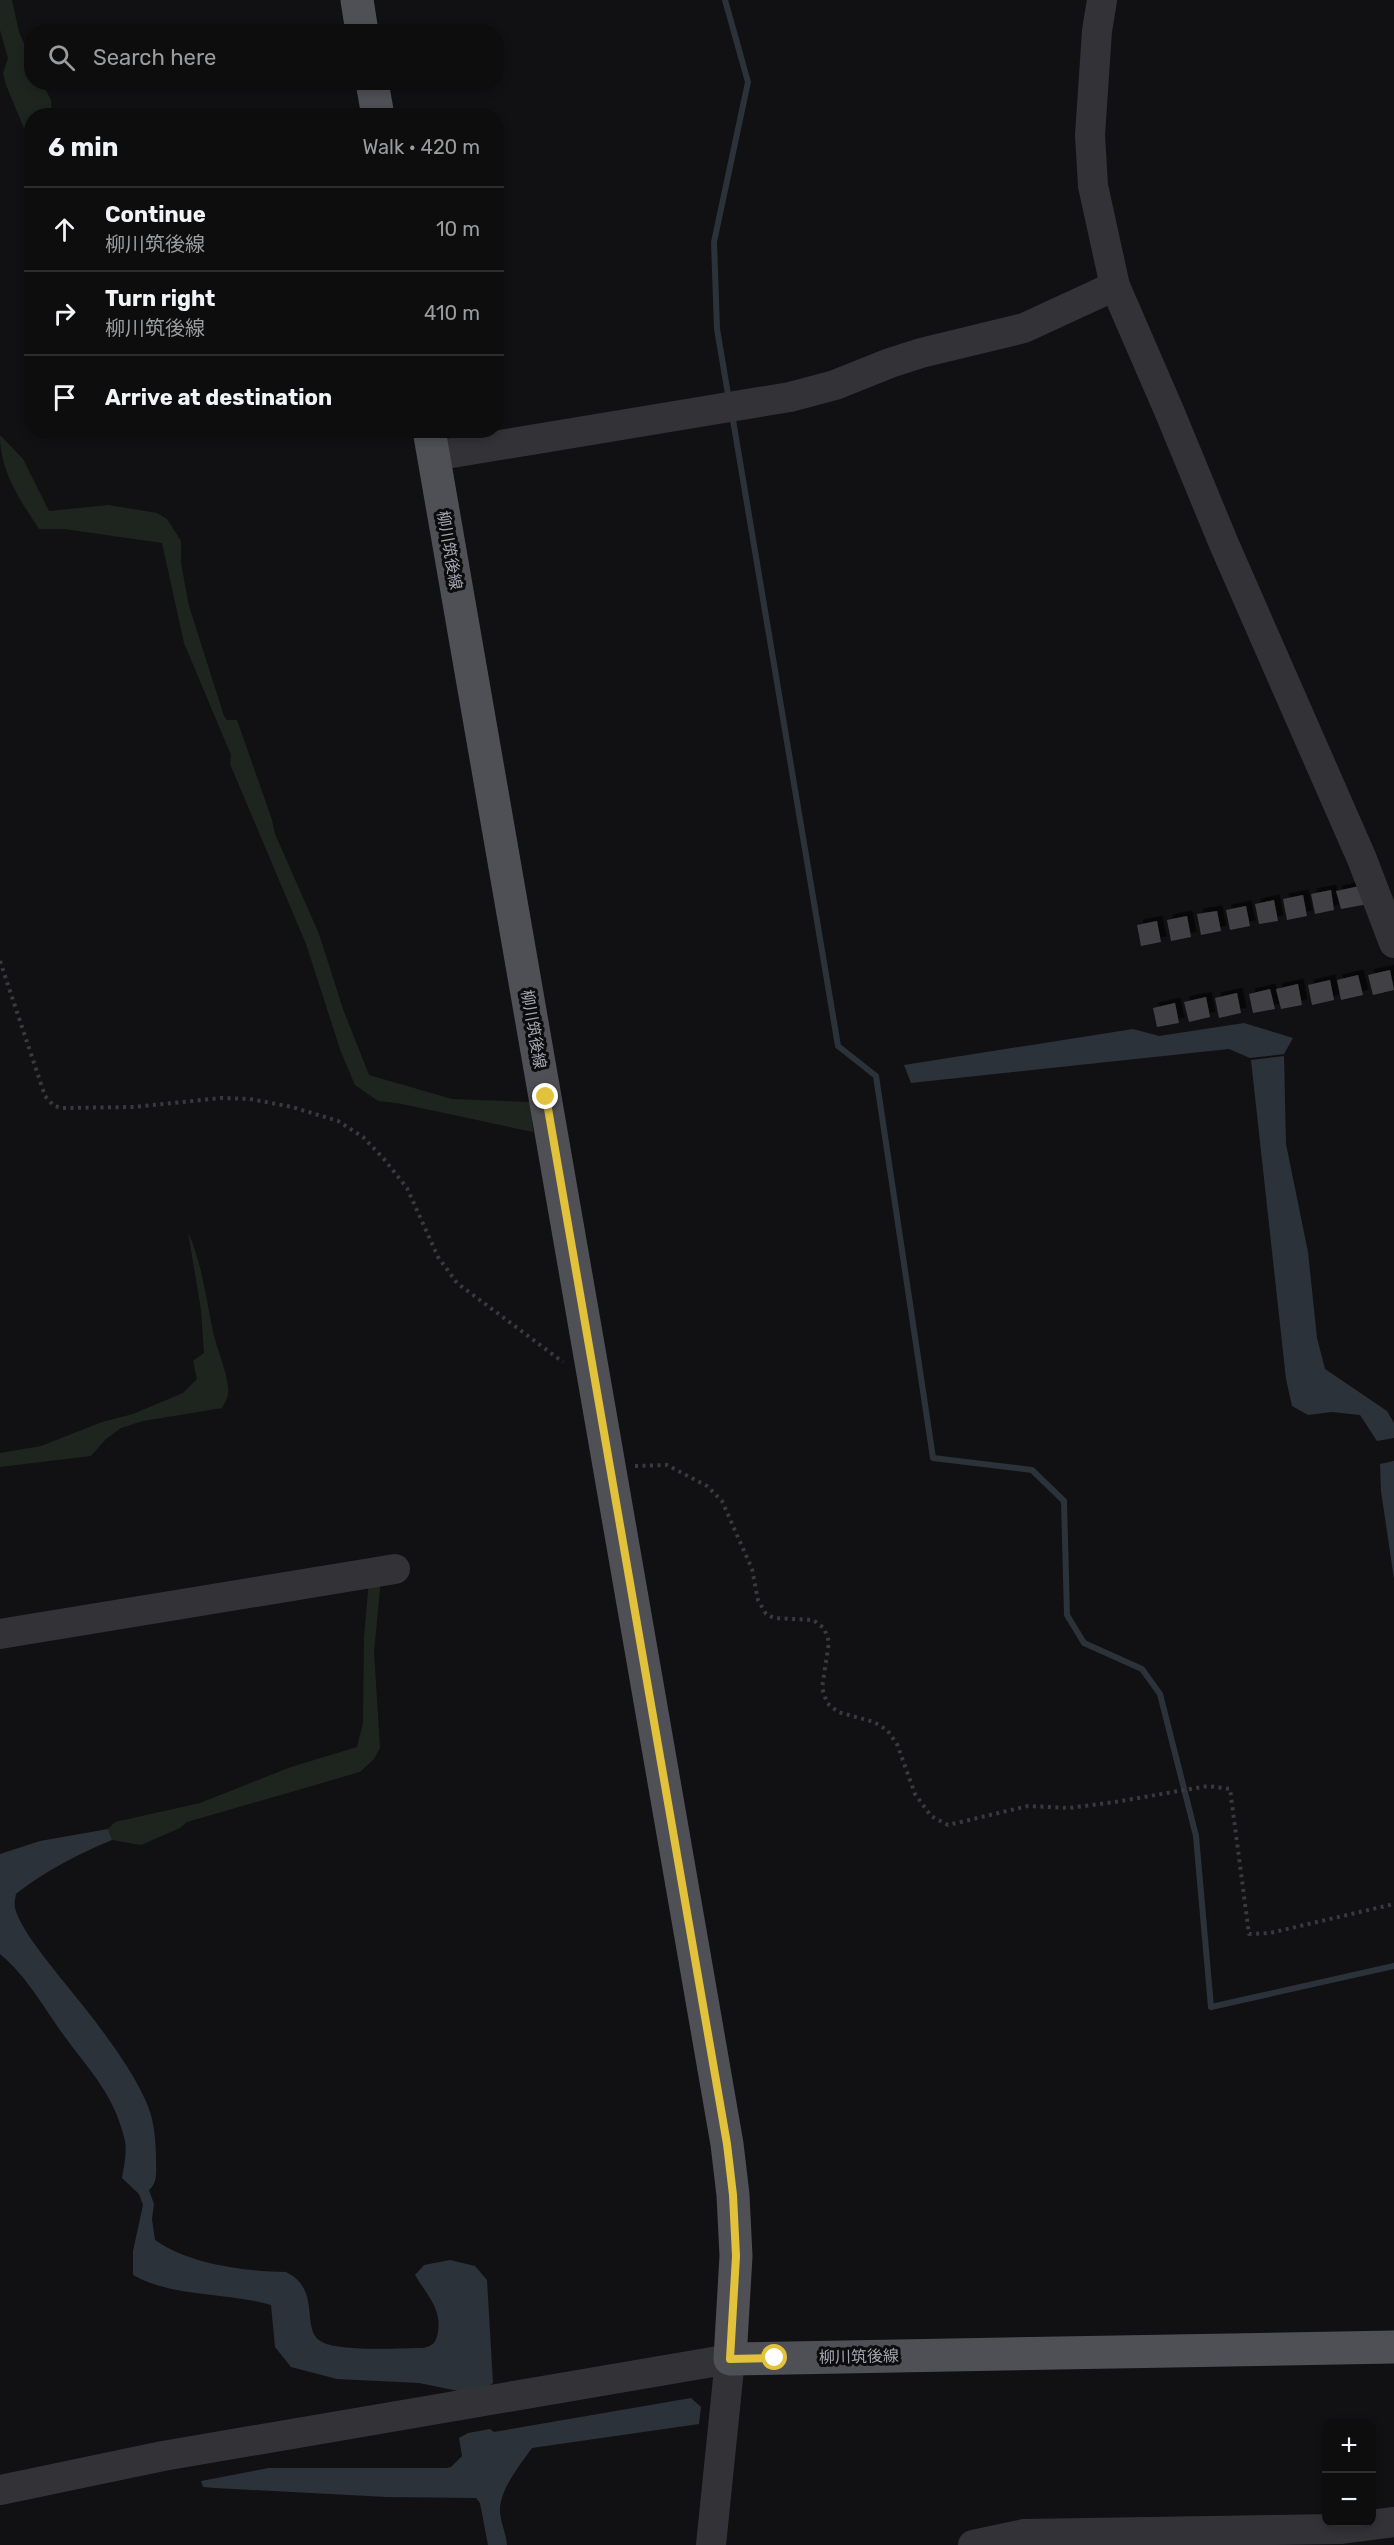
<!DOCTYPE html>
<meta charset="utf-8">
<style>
:root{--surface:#0d0d0e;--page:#1b1b1c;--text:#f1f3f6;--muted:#9a9c9e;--line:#2d2d2e}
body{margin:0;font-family:Rubik,"Noto Sans JP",sans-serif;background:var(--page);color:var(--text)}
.controls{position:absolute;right:18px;bottom:18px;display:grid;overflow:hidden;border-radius:12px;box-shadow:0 3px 9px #0003}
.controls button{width:54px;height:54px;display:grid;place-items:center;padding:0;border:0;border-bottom:2px solid var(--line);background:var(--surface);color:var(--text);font:30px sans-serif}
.stop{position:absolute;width:18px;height:18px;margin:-14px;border:4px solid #e2c23a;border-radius:50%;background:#fff}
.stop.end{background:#e2c23a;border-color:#fff;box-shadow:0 2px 6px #0008}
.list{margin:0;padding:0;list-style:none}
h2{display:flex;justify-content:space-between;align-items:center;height:78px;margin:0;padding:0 24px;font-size:26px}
h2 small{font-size:20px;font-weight:400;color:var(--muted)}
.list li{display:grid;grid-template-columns:39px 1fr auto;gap:18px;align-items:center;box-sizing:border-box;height:84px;padding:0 24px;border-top:2px solid var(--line)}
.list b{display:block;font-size:22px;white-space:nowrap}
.list p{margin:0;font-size:20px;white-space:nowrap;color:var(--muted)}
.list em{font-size:20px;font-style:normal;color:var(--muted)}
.icon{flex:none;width:33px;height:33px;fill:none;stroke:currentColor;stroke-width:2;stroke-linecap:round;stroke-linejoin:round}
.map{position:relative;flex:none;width:1394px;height:2545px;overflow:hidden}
.search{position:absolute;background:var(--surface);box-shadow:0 3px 9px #0003;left:24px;top:24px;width:480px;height:66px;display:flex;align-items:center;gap:15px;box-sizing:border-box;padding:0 21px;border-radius:24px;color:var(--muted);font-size:22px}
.panel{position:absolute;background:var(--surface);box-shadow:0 3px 9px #0003;left:24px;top:108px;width:480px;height:330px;border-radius:24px}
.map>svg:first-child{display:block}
</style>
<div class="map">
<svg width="1394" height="2545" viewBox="0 0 1394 2545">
<defs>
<filter id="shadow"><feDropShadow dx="5.5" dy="-5.5" stdDeviation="0" flood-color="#0009"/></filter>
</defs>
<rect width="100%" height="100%" fill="#111113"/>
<g fill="#1e251f">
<polygon points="0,0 12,0 19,32 31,60 32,82 42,83 51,100 52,115 32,116 31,145 6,85 3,73 8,58 0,30"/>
<path d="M0 435 23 459 49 511 108 505 157 513 167 519 181 541V563L189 606 224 716 227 720H237L272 820 275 834 319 934 343 1009 369 1075 452 1099 531 1102 533 1132 397 1103 378 1101 355 1085 341 1052 306 944 230 764 231 755 184 643 162 543 64 529H39C20 500 0 471 0 435Z"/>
<path d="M188 1232C203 1266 206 1300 214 1336 218 1352 230 1379 228 1395 227 1399 224 1404 222 1408L143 1421 121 1428 106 1439 91 1456 0 1467V1453L41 1446 102 1422 133 1414 183 1393 197 1379 193 1361 204 1353 201 1310Z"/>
<polygon points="381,1579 374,1652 380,1748 374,1759 360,1772 187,1822 180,1828 141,1845 112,1840 108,1829 115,1822 200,1803 291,1767 357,1747 363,1723 364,1637 369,1580"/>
</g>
<g fill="#2c323a">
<polygon points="1244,1023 1293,1038 1284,1054 1250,1058 1229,1049 911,1083 904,1065 1133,1029 1159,1036"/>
<polygon points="1284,1056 1286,1144 1308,1252 1317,1338 1325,1369 1387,1411 1394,1423 1394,1438 1377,1441 1360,1415 1332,1412 1308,1415 1292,1406 1286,1379 1251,1060"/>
<polygon points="1394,1461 1394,1579 1381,1491 1380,1464"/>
<path d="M108 1829 112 1840C80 1853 42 1873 16 1894 15 1899 14 1904 15 1908 21 1933 64 1981 80 2002 102 2029 145 2086 152 2119 155 2132 156 2147 156 2160 156 2170 158 2183 149 2190L154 2204 152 2219 155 2240C191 2265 244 2271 286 2272 323 2290 299 2330 322 2342 341 2352 400 2348 424 2348 434 2345 436 2342 438 2332 442 2308 426 2294 415 2275L424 2265 450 2260 475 2266 487 2280 493 2383 484 2389 458 2391 419 2383 337 2379 291 2367 275 2347 271 2305C227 2292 174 2298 133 2275V2251L143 2205 139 2194 122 2178C124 2165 128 2150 124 2137 114 2096 92 2073 68 2041 46 2012 29 1978 0 1954V1854L40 1841Z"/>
<path d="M691 2398 701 2407 699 2424 532 2448C520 2465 499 2490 500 2512 501 2524 506 2533 507 2545H488L480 2503 476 2498 387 2497 215 2488 203 2487 201 2481 269 2468H446L451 2467 462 2456 459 2438 468 2433 490 2429 494 2432Z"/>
</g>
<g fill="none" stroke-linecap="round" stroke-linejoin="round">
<g stroke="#2c323a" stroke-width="6">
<polyline points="725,0 748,82 714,242 717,329 729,400"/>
<polyline points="732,414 838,1046 876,1076 933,1458 1032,1470 1064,1501 1067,1615 1084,1643 1142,1669 1160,1694 1196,1836 1211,2007 1394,1966"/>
</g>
</g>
<g fill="#414145" filter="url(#shadow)">
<polygon points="1360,886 1368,904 1341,909 1336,891"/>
<polygon points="1331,890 1334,910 1315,914 1311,894"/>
<polygon points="1303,895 1307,916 1287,920 1283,899"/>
<polygon points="1274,900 1278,921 1259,924 1255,904"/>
<polygon points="1246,906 1250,926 1230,930 1226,910"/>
<polygon points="1217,911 1221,931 1201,935 1197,914"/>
<polygon points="1187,916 1191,937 1171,941 1167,920"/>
<polygon points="1157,921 1161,942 1141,946 1137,925"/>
<polygon points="1390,970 1394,990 1373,995 1368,975"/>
<polygon points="1358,975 1363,995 1341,1000 1337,980"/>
<polygon points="1330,980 1334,1000 1312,1005 1308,985"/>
<polygon points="1298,984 1302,1005 1281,1009 1276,989"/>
<polygon points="1270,989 1275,1009 1253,1013 1249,994"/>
<polygon points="1237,993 1241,1013 1219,1018 1215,998"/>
<polygon points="1206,997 1210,1017 1189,1022 1184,1002"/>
<polygon points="1175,1003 1179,1023 1157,1027 1153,1008"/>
</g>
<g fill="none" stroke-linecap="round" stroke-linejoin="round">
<g stroke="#39393e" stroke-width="4" stroke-dasharray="3 4.5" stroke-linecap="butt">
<polyline points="0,961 45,1096 54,1106 63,1108 134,1107 221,1098 250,1099 292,1107 338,1121 363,1137 384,1159 407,1188 438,1257 457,1283 563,1362"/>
<polyline points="635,1466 667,1465 707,1486 722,1501 752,1569 758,1600 766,1614 774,1618 813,1620 824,1628 829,1642 822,1688 827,1703 838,1712 874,1722 887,1730 897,1744 915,1794 931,1816 948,1825 1028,1806 1069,1808 1115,1802 1208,1786 1230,1789 1249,1934 1270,1933 1394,1904"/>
</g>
<g stroke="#333337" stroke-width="30">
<polyline points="1102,0 1097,31 1090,135 1093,186 1115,286 1170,413 1224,544 1362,859 1394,943"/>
<polyline points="434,456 790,397 835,385 890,363 921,353 1024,328 1115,286"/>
<polyline points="0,1634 395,1569"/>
<polyline points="0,2490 163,2456 730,2359 711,2545"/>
<polyline points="973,2545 1024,2534 1340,2529 1394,2522"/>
</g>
<g stroke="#4f4f56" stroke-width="33">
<polyline points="357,0 362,32"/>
<polyline points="372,82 378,116"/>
<polyline points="429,430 727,2144 733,2195 736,2256 730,2359 1394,2347"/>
</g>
</g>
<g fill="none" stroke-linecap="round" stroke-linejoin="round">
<polyline stroke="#e2c23a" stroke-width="8" points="546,1097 727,2144 733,2195 736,2256 730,2359 775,2358"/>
</g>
<g text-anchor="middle" stroke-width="6" stroke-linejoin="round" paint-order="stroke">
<g font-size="16" fill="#a4a6b2" stroke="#0c0c0d">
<text transform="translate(450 550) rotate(80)" y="6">柳川筑後線</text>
<text transform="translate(534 1029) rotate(80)" y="6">柳川筑後線</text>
<text transform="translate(859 2356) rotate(-1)" y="6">柳川筑後線</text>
</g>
</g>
</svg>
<div class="controls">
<button>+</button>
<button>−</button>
</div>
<div class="stop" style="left:775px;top:2358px"></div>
<div class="stop end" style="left:546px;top:1097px"></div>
<div class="search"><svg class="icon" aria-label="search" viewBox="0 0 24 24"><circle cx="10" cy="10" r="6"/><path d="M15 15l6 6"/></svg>Search here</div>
<section class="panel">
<h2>6 min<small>Walk · 420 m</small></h2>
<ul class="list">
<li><svg class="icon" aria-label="ahead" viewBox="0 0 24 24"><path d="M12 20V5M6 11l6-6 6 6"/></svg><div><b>Continue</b><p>柳川筑後線</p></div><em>10 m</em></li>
<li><svg class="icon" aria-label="right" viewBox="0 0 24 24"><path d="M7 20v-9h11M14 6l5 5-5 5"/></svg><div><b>Turn right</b><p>柳川筑後線</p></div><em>410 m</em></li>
<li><svg class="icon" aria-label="arrive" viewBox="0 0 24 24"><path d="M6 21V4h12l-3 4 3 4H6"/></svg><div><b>Arrive at destination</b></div></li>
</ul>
</section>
</div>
